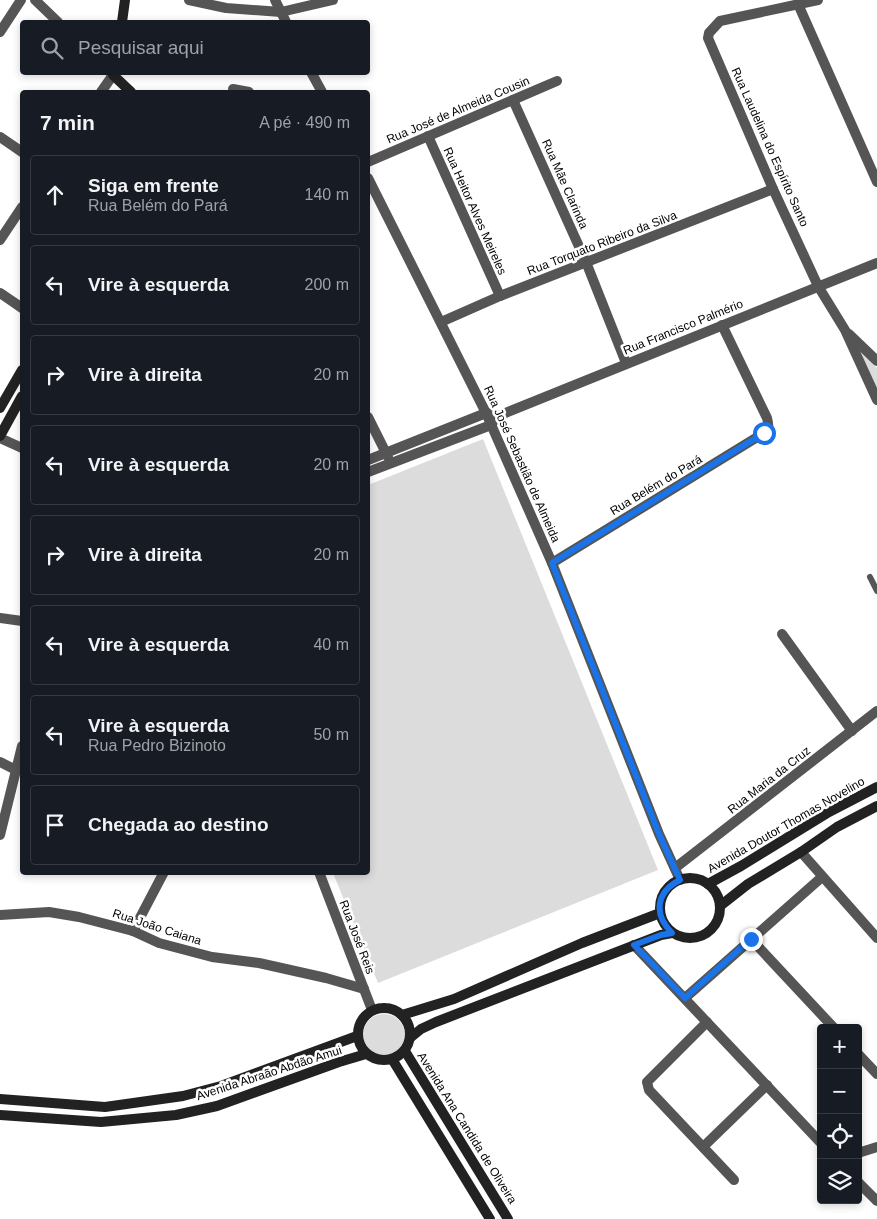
<!DOCTYPE html>
<html lang="pt">
<meta charset="utf-8">
<style>
:root{--surface:#171b24;--page:#20242c;--text:#f1f3f6;--muted:#9ea1a6;--line:#363941}
body{margin:0;font-family:Helvetica,sans-serif;background:var(--page);color:var(--text)}
.controls{position:absolute;right:15px;bottom:15px;display:grid;overflow:hidden;border-radius:5px;box-shadow:0 2px 8px #0003}
.controls button{width:45px;height:45px;display:grid;place-items:center;padding:0;border:0;border-bottom:1px solid var(--line);background:var(--surface);color:var(--text);font:25px sans-serif}
.stop{position:absolute;width:15px;height:15px;margin:-11px;border:4px solid #1a73e8;border-radius:50%;background:#fff}
.stop.end{background:#1a73e8;border-color:#fff;box-shadow:0 1px 5px #0008}
.list{margin:0;padding:0;list-style:none}
h2{display:flex;justify-content:space-between;align-items:center;height:65px;margin:0;padding:0 20px;font-size:21px}
h2 small{font-size:16px;font-weight:400;color:var(--muted)}
.list li{display:grid;grid-template-columns:32px 1fr auto;gap:15px;align-items:center;box-sizing:border-box;height:80px;margin:0 10px 10px;padding:0 10px;border:1px solid var(--line);border-radius:5px}
.list b{display:block;font-size:19px;white-space:nowrap}
.list p{margin:0;font-size:16px;white-space:nowrap;color:var(--muted)}
.list em{font-size:16px;font-style:normal;color:var(--muted)}
.icon{flex:none;width:28px;height:28px;fill:none;stroke:currentColor;stroke-width:2;stroke-linecap:round;stroke-linejoin:round}
.map{position:relative;flex:none;width:877px;height:1219px;overflow:hidden}
.search{position:absolute;background:var(--surface);box-shadow:0 2px 8px #0003;left:20px;top:20px;width:350px;height:55px;display:flex;align-items:center;gap:12px;box-sizing:border-box;padding:0 18px;border-radius:5px;color:var(--muted);font-size:19px}
.panel{position:absolute;background:var(--surface);box-shadow:0 2px 8px #0003;left:20px;top:90px;width:350px;height:785px;border-radius:5px}
.map>svg:first-child{display:block}
</style>
<div class="map">
<svg width="877" height="1219" viewBox="0 0 877 1219">
<rect width="100%" height="100%" fill="#fff"/>
<g fill="#dcdcdc">
<polygon points="857,349 864,353 877,368 877,391"/>
<polygon points="483,439 658,870 378,983 333,873 368,872 368,485"/>
<circle cx="384" cy="1035" r="21"/>
</g>
<g fill="none" stroke-linecap="round" stroke-linejoin="round">
<polyline stroke="#555" stroke-width="6" points="870,577 877,591"/>
<g stroke="#555" stroke-width="10">
<polyline points="35,0 58,22"/>
<polyline points="189,0 226,8 281,12 333,0"/>
<polyline points="275,0 286,22"/>
<polyline points="818,0 720,21 709,33 708,38 773,189 818,286 845,330 877,400"/>
<polyline points="798,4 877,182"/>
<polyline points="0,32 21,0"/>
<polyline points="311,72 322,92"/>
<polyline points="233,89 249,92"/>
<polyline points="101,92 113,75 110,72"/>
<polyline points="513,100 586,262 626,363"/>
<polyline points="428,136 500,296"/>
<polyline points="0,137 22,152"/>
<polyline points="368,162 557,81"/>
<polyline points="368,178 486,413 552,563 659,834 680,880"/>
<polyline points="0,240 22,207"/>
<polyline points="0,293 22,308"/>
<polyline points="441,322 500,296 773,189"/>
<polyline points="849,334 877,361"/>
<polyline points="368,417 388,457"/>
<polyline points="0,438 22,448"/>
<polyline points="368,460 486,413 492,414"/>
<polyline points="368,472 491,425 498,416 877,263"/>
<path d="M552 563 764 433C769 428 769 425 767 418L722 325"/>
<polyline points="0,618 22,621"/>
<polyline points="782,634 852,731"/>
<polyline points="0,762 16,770"/>
<polyline points="0,835 22,746"/>
<polyline points="801,852 877,938"/>
<polyline points="675,868 877,711"/>
<polyline points="319,872 372,1010"/>
<polyline points="0,915 49,912 79,917 133,931 159,943 212,957 259,963 326,978 364,989"/>
<polyline points="133,931 164,872"/>
<polyline points="751,939 834,1028"/>
<polyline points="634,945 821,1143"/>
<polyline points="685,998 822,877"/>
<polyline points="707,1022 647,1082 649,1090 734,1180"/>
<polyline points="858,1054 877,1074"/>
<polyline points="703,1147 767,1085"/>
<polyline points="858,1153 877,1147"/>
<polyline points="858,1182 877,1201"/>
</g>
<g stroke="#222" stroke-width="10">
<polyline points="122,22 125,0"/>
<polyline points="114,72 113,75 131,92"/>
<polyline points="0,408 22,370"/>
<polyline points="0,436 22,396"/>
<circle cx="690" cy="908" r="30"/>
<polyline points="708,884 741,866 829,812 877,787"/>
<polyline points="720,906 748,884 801,852 837,827 877,806"/>
<circle cx="384" cy="1034" r="26"/>
<polyline points="402,1015 454,999 582,943 660,913"/>
<polyline points="410,1038 421,1029 436,1022 661,935 672,933"/>
<polyline points="405,1051 508,1219"/>
<polyline points="392,1059 490,1219"/>
<polyline points="0,1099 105,1107 183,1096 221,1086 357,1036"/>
<polyline points="0,1115 101,1122 176,1115 217,1106 339,1062 366,1054"/>
</g>
</g>
<g fill="none" stroke-linecap="round" stroke-linejoin="round">
<path stroke="#1a73e8" stroke-width="6" d="M751 939 685 998 634 945 661 935 672 933C653 914 656 892 680 880L659 834 552 563 764 433"/>
</g>
<g text-anchor="middle" stroke-width="5" stroke-linejoin="round" paint-order="stroke">
<g font-size="12" fill="#000" stroke="#fff">
<text transform="translate(458 110) rotate(-23)" y="4">Rua José de Almeida Cousin</text>
<text transform="translate(770 147) rotate(66)" y="4">Rua Laudelina do Espírito Santo</text>
<text transform="translate(565 184) rotate(66)" y="4">Rua Mãe Clarinda</text>
<text transform="translate(475 211) rotate(66)" y="4">Rua Heitor Alves Meireles</text>
<text transform="translate(602 243) rotate(-21)" y="4">Rua Torquato Ribeiro da Silva</text>
<text transform="translate(683 327) rotate(-22)" y="4">Rua Francisco Palmério</text>
<text transform="translate(522 464) rotate(66)" y="4">Rua José Sebastião de Almeida</text>
<text transform="translate(656 485) rotate(-31)" y="4">Rua Belém do Pará</text>
<text transform="translate(769 780) rotate(-38)" y="4">Rua Maria da Cruz</text>
<text transform="translate(786 825) rotate(-30)" y="4">Avenida Doutor Thomas Novelino</text>
<text transform="translate(157 927) rotate(18)" y="4">Rua João Caiana</text>
<text transform="translate(357 937) rotate(69)" y="4">Rua José Reis</text>
<text transform="translate(269 1073) rotate(-18)" y="4">Avenida Abraão Abdão Amui</text>
<text transform="translate(467 1128) rotate(58)" y="4">Avenida Ana Candida de Oliveira</text>
</g>
</g>
</svg>
<div class="controls">
<button>+</button>
<button>−</button>
<button><svg class="icon" aria-label="locate" viewBox="0 0 24 24"><circle cx="12" cy="12" r="6"/><path d="M12 2v4M12 18v4M2 12h4M18 12h4"/></svg></button>
<button><svg class="icon" aria-label="layers" viewBox="0 0 24 24"><path d="M12 4l9 5-9 5-9-5zM3 14l9 5 9-5"/></svg></button>
</div>
<div class="stop" style="left:764px;top:433px"></div>
<div class="stop end" style="left:751px;top:939px"></div>
<div class="search"><svg class="icon" aria-label="search" viewBox="0 0 24 24"><circle cx="10" cy="10" r="6"/><path d="M15 15l6 6"/></svg>Pesquisar aqui</div>
<section class="panel">
<h2>7 min<small>A pé · 490 m</small></h2>
<ul class="list">
<li><svg class="icon" aria-label="ahead" viewBox="0 0 24 24"><path d="M12 20V5M6 11l6-6 6 6"/></svg><div><b>Siga em frente</b><p>Rua Belém do Pará</p></div><em>140 m</em></li>
<li><svg class="icon" aria-label="left" viewBox="0 0 24 24"><path d="M17 20v-9H6M10 6l-5 5 5 5"/></svg><div><b>Vire à esquerda</b></div><em>200 m</em></li>
<li><svg class="icon" aria-label="right" viewBox="0 0 24 24"><path d="M7 20v-9h11M14 6l5 5-5 5"/></svg><div><b>Vire à direita</b></div><em>20 m</em></li>
<li><svg class="icon" aria-label="left" viewBox="0 0 24 24"><path d="M17 20v-9H6M10 6l-5 5 5 5"/></svg><div><b>Vire à esquerda</b></div><em>20 m</em></li>
<li><svg class="icon" aria-label="right" viewBox="0 0 24 24"><path d="M7 20v-9h11M14 6l5 5-5 5"/></svg><div><b>Vire à direita</b></div><em>20 m</em></li>
<li><svg class="icon" aria-label="left" viewBox="0 0 24 24"><path d="M17 20v-9H6M10 6l-5 5 5 5"/></svg><div><b>Vire à esquerda</b></div><em>40 m</em></li>
<li><svg class="icon" aria-label="left" viewBox="0 0 24 24"><path d="M17 20v-9H6M10 6l-5 5 5 5"/></svg><div><b>Vire à esquerda</b><p>Rua Pedro Bizinoto</p></div><em>50 m</em></li>
<li><svg class="icon" aria-label="arrive" viewBox="0 0 24 24"><path d="M6 21V4h12l-3 4 3 4H6"/></svg><div><b>Chegada ao destino</b></div></li>
</ul>
</section>
</div>
